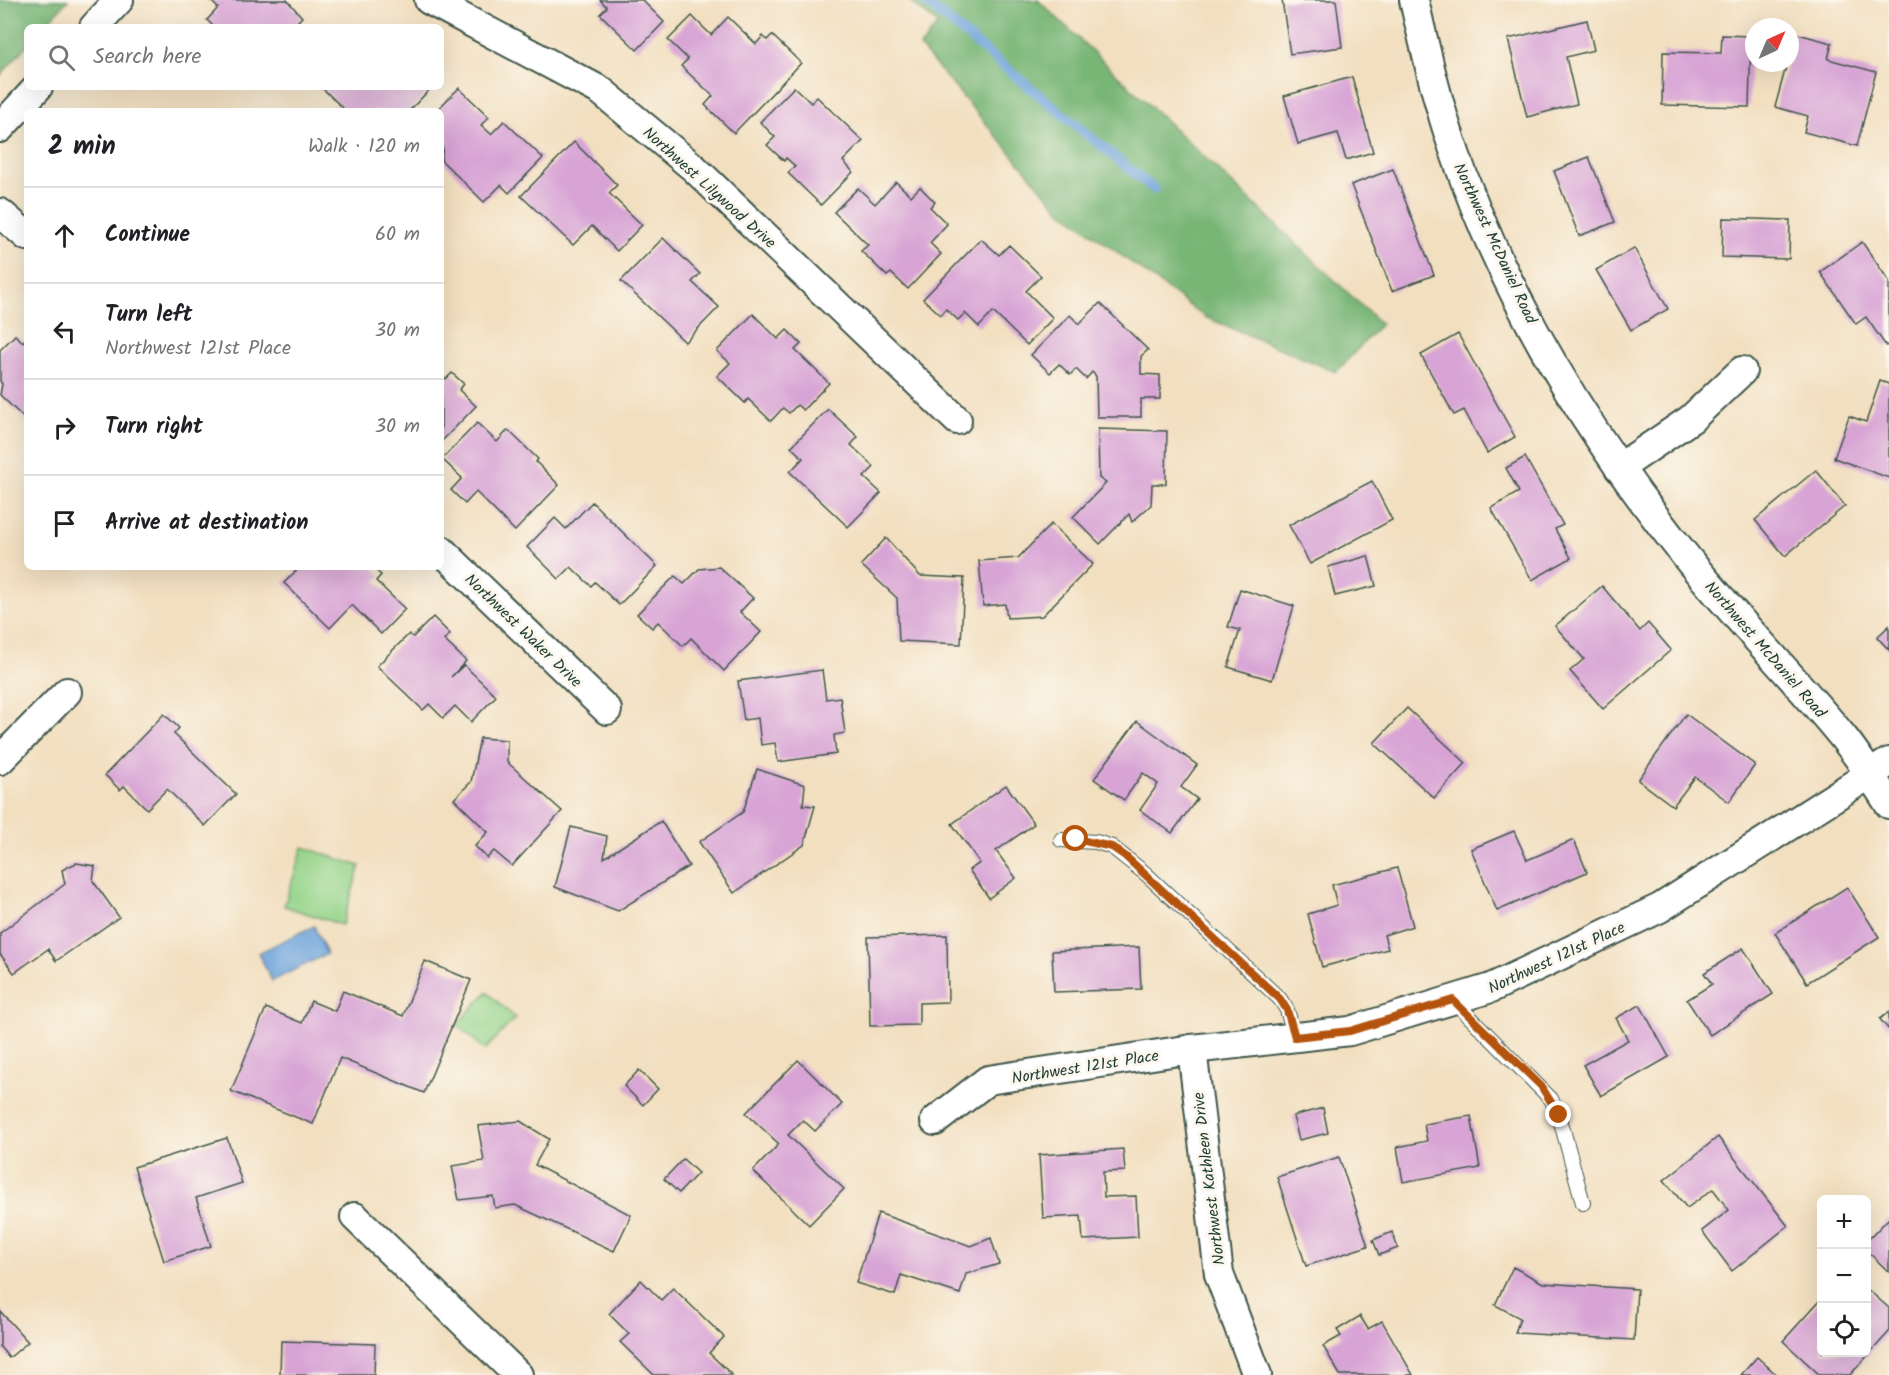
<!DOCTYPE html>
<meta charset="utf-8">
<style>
:root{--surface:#fff;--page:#f2f2f2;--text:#202124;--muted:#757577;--line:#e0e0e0}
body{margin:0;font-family:Kalam,sans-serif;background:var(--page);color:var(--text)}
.controls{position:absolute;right:18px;bottom:18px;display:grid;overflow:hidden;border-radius:9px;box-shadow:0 6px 24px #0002}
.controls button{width:54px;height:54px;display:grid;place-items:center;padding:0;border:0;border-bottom:2px solid var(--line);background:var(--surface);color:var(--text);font:30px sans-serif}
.compass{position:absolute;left:1745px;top:18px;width:54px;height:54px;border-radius:50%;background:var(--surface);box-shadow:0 6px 24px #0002;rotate:44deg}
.stop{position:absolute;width:18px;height:18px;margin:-14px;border:4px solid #b45309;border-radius:50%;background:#fff}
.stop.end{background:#b45309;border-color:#fff;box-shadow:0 2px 6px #0008}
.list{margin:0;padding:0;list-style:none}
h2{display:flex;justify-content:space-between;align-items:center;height:78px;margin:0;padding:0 24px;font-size:26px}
h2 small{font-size:20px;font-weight:400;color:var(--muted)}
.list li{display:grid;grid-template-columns:39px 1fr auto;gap:18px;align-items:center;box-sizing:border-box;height:96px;padding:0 24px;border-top:2px solid var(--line)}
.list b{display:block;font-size:22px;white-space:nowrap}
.list p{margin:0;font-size:20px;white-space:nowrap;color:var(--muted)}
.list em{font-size:20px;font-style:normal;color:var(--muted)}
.icon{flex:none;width:33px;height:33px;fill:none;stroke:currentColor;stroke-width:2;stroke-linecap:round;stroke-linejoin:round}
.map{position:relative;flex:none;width:1889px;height:1375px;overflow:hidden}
.search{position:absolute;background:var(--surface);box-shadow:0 6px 24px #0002;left:24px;top:24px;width:420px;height:66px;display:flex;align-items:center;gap:15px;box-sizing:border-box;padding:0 21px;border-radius:9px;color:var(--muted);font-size:22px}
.panel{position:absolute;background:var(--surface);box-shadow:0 6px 24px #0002;left:24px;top:108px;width:420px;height:462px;border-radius:9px}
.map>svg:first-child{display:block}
</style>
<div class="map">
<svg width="1889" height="1375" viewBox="0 0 1889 1375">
<rect width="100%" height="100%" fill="#fbf7ec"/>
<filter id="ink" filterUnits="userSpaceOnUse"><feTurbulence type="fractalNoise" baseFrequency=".0167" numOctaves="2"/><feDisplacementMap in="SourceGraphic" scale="12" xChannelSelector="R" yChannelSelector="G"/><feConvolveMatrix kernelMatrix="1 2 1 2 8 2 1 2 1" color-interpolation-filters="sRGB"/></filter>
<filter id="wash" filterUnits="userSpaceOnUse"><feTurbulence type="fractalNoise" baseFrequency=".008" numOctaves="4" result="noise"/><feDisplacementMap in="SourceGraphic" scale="24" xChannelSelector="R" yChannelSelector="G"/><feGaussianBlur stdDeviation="1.35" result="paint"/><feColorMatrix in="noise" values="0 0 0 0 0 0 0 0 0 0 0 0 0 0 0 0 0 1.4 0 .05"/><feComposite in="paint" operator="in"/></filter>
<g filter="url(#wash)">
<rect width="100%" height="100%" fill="#f2dfc0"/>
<g fill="#95d48a" stroke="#5a885f" stroke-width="1.5">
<polygon points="303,847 360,866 342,925 284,906"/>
<polygon points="487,992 515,1018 485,1050 457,1024"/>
</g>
<g fill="#78b676" stroke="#4c7a55" stroke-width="1.5">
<polygon points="0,0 68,0 43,27 27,27 27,45 0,76"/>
<polygon points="908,0 1038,0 1381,324 1336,372 1205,317 1060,210 920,47 938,24"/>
</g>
<polygon fill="#71a5dd" stroke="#487188" stroke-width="1.5" points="314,926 327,954 272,981 258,953"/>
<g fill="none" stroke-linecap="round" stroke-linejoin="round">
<polyline stroke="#71a5dd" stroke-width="10" points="923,0 1154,189"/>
</g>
<g id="blocks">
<g fill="#d8a4d5">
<polygon points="210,0 287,0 302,17 298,21 304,27 214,27 207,20 218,8"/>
<polygon points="600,0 642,0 664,22 637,50 600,14 607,7"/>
<polygon points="1282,0 1336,0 1342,47 1290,54"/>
<polygon points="692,16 711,35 728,17 756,44 763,36 767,40 772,35 801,63 734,133 705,105 713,96 681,66 688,59 668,40"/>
<polygon points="1587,20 1594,50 1566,57 1577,104 1527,117 1508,39"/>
<polygon points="1794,33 1832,43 1828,59 1876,72 1857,146 1804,132 1808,116 1775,107 1787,63 1790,63"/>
<polygon points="1722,35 1751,36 1749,107 1662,105 1663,52 1721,53"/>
<polygon points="1352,77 1373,152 1346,160 1338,133 1298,144 1284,96"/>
<polygon points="321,87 432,87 409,111 346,111"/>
<polygon points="794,87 811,103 817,97 863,141 843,161 853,172 821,205 788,173 795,166 786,158 784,161 767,145 775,137 760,122"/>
<polygon points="459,88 489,117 481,125 491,134 504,121 543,158 509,193 501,185 484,202 441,160 443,148 441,146 441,111 436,111"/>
<polygon points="574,142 617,185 609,193 642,225 617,251 592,226 573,245 521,196"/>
<polygon points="1589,157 1615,222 1579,236 1554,171"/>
<polygon points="1393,169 1434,275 1392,291 1351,185"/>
<polygon points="896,182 911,196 920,187 935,202 930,207 947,224 930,243 941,254 908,289 891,273 887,276 861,251 868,245 834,212 858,188 875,204"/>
<polygon points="1723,218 1790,220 1789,259 1722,257"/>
<polygon points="663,238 700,274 692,282 719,307 685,342 621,281"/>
<polygon points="981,239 999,255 1009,245 1041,276 1026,291 1053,318 1027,345 993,312 979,327 965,313 958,320 946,309 941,315 923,299"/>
<polygon points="1862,242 1889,281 1889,344 1886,346 1866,317 1856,324 1820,272"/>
<polygon points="1634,248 1668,309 1631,330 1596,270"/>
<polygon points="1100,303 1148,350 1141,356 1141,374 1160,375 1160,399 1141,399 1141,417 1097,417 1096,376 1092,372 1086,379 1076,369 1070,375 1059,364 1050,373 1031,355 1070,315 1079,324"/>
<polygon points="753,314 778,339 787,330 801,344 795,350 829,383 803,410 797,405 789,413 783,408 771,421 748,399 745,403 717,376 730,363 717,351"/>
<polygon points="1458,334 1515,437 1487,453 1464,410 1454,415 1421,355"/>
<polygon points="15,335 23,342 27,337 27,421 0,395 2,384 0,381 0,350"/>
<polygon points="452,373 464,384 459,390 476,406 441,442 441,374 446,379"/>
<polygon points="1880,381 1889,384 1889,478 1834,458 1849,416 1866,422"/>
<polygon points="828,409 858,437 851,445 874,467 864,477 881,493 848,527 790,472 803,458 791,447"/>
<polygon points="477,423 497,442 508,430 538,459 536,462 559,485 515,531 476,492 465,504 451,490 462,478 442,459"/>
<polygon points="1098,429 1167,431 1166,484 1152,484 1151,505 1132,522 1129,514 1100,544 1073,517 1106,483 1099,478"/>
<polygon points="1525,457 1563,525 1555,529 1571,558 1532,580 1491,508 1519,492 1506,468"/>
<polygon points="1816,470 1845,506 1785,556 1755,520"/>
<polygon points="1372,481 1392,520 1310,564 1289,525"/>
<polygon points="592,502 657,566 619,605 595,582 591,586 571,567 559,579 527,547 555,518 566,529"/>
<polygon points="1051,524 1093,564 1042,616 1007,618 1005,604 983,606 979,561 1018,558"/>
<polygon points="886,538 920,576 964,578 961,644 899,641 897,598 861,565"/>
<polygon points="1368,556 1376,586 1335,596 1328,567"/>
<polygon points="300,567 372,567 381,575 376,581 405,609 381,634 352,605 330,628 284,583"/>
<polygon points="719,567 753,598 740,612 761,632 724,671 691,638 683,646 658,622 652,628 637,614 675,576 684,584 699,569"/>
<polygon points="1602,586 1640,631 1648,623 1671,650 1603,709 1570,671 1584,659 1555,626"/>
<polygon points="1240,589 1294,606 1272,680 1228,667 1240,630 1228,627"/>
<polygon points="433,617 450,634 444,640 466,661 451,677 464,665 496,696 471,722 455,706 443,718 429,704 423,710 377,666 409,634 413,637"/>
<polygon points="1889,626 1889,650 1877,637"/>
<polygon points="822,670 826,699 840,697 845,733 834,735 836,754 778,762 775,743 761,745 758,718 744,720 738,681"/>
<polygon points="1407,708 1466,763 1434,798 1374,743"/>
<polygon points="164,714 179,728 174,734 236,794 205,826 167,789 147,809 124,786 120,790 105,775"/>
<polygon points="1686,714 1755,765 1729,802 1695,777 1673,806 1638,780"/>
<polygon points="1137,721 1197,765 1181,787 1197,799 1172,833 1140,810 1158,784 1143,773 1124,800 1094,779"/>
<polygon points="480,738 507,740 507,762 562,811 512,866 494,851 487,858 475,846 488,832 454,799 471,782"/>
<polygon points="757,769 805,785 803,805 815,806 804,845 734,893 699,842 743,812"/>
<polygon points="1006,785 1034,824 996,851 1016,878 989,898 969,870 980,863 952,824"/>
<polygon points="661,821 689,866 618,911 555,887 571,827 607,836 604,858"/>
<polygon points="1514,831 1527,860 1574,840 1587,872 1497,911 1471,849"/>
<polygon points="76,863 95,866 93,881 119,917 56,961 48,949 14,973 0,954 0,933 65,884 62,870"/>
<polygon points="1397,868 1413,926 1384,935 1388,949 1322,967 1308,914 1337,905 1332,885"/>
<polygon points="1847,887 1879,937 1807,983 1775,933"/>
<polygon points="947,935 948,1002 919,1003 919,1025 870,1026 868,937"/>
<polygon points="1139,947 1141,989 1054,992 1052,951"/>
<polygon points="1743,948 1773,994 1710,1035 1687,1000 1712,984 1704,973"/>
<polygon points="425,961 471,980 424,1093 340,1058 313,1124 231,1091 266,1008 302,1023 311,1001 335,1011 343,991 403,1016"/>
<polygon points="1640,1005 1669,1057 1601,1096 1583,1065 1628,1040 1616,1018"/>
<polygon points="1889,1012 1889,1030 1880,1019"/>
<polygon points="798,1060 842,1104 815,1131 803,1120 788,1135 844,1189 809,1225 753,1171 779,1144 746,1113"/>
<polygon points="639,1070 658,1089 643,1105 624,1086"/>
<polygon points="1323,1108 1328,1133 1299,1140 1293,1116"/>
<polygon points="1471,1116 1480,1168 1403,1182 1397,1147 1427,1141 1424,1124"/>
<polygon points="520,1121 549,1139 535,1165 631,1215 614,1251 515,1205 495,1208 493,1196 459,1200 452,1166 484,1161 478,1126"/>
<polygon points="1718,1137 1788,1226 1732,1271 1702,1231 1729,1210 1713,1189 1687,1208 1664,1180"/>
<polygon points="227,1138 242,1183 196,1198 211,1246 164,1261 134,1167"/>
<polygon points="1123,1149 1125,1171 1103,1172 1104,1197 1136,1196 1138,1237 1083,1240 1081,1216 1043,1218 1039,1155"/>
<polygon points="1339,1157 1368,1246 1306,1266 1277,1177"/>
<polygon points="683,1159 698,1173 679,1193 664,1179"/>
<polygon points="878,1213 971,1246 991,1238 999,1264 966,1274 960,1294 901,1275 895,1295 856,1283"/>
<polygon points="1889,1218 1889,1272 1866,1250 1866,1242"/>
<polygon points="1392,1232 1398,1248 1379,1255 1373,1240"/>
<polygon points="1513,1267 1543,1283 1637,1289 1634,1340 1515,1333 1520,1318 1495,1305"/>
<polygon points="641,1280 661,1300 673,1288 724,1337 709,1353 732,1375 654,1375 620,1342 629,1334 609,1314"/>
<polygon points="1866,1288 1889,1308 1889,1332 1850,1375 1820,1375 1783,1341 1822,1298 1822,1352 1866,1352"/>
<polygon points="0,1311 28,1342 9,1358 0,1347"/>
<polygon points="1360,1316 1368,1329 1382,1321 1413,1375 1340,1375 1323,1346 1341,1336 1337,1330"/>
<polygon points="281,1341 375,1344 374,1375 280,1375"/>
<polygon points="1757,1357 1777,1375 1741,1375"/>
</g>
</g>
</g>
<g filter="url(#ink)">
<use href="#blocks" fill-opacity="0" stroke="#3f5549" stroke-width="1.5"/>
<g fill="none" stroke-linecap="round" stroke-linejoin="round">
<g stroke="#3f5549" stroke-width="16">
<g id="lane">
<polyline points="1061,840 1096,842 1112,847 1146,874 1280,999 1287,1010 1295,1037"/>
<polyline points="1453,1000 1551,1099 1559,1115 1583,1203"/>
</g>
</g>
<g stroke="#3f5549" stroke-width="32">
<g id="street">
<polyline points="429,0 601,91 694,168 957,420"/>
<path d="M1414 0C1426 53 1438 105 1456 156 1507 302 1591 438 1687 558 1737 620 1793 676 1843 737 1860 758 1874 781 1889 804"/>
<polyline points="94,27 119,0"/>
<polyline points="0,128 38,87"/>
<polyline points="0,213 27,236"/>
<polyline points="1619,468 1691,419 1742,371"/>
<polyline points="441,550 607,710"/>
<polyline points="0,760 67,692"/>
<polyline points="1192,1049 1219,1274 1257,1375"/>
<polyline points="935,1121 988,1080 1192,1049 1350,1031 1491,988 1660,908 1889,762"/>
<polyline points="355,1217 518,1375"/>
</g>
</g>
<use href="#lane" stroke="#fff" stroke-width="14"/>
<use href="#street" stroke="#fff" stroke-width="28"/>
</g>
</g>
<g fill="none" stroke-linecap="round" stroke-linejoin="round" filter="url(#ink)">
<polyline stroke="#b45309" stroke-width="8" points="1076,839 1112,847 1125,856 1280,999 1287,1010 1295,1037 1350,1031 1453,1000 1541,1086 1559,1115"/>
</g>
<g text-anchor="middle" stroke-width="6" stroke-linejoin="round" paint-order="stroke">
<g font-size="16" fill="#1f3d34" stroke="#fbf7ec">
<text transform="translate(710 187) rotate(42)" y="6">Northwest Lilywood Drive</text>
<text transform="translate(1496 243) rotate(65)" y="6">Northwest McDaniel Road</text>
<text transform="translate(524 630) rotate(44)" y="6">Northwest Waker Drive</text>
<text transform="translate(1766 649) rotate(49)" y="6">Northwest McDaniel Road</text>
<text transform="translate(1556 957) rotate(-25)" y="6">Northwest 121st Place</text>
<text transform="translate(1085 1066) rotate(-9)" y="6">Northwest 121st Place</text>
<text transform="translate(1208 1179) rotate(-97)" y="6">Northwest Kathleen Drive</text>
</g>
</g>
</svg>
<div class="controls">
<button>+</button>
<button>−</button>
<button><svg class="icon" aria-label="locate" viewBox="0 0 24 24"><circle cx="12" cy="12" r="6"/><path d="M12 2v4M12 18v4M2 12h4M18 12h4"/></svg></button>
</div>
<svg class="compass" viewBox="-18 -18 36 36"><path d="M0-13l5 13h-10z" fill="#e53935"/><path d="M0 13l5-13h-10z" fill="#757577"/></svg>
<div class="stop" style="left:1076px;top:839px"></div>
<div class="stop end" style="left:1559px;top:1115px"></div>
<div class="search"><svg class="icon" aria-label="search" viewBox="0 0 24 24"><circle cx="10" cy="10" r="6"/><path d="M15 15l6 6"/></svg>Search here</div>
<section class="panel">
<h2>2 min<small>Walk · 120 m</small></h2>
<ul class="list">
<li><svg class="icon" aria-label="ahead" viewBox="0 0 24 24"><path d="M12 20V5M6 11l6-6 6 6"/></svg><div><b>Continue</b></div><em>60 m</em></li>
<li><svg class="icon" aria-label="left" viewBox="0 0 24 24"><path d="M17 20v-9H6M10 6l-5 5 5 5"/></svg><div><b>Turn left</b><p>Northwest 121st Place</p></div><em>30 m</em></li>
<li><svg class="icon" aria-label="right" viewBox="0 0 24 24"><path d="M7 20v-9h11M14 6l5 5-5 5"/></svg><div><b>Turn right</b></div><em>30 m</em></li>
<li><svg class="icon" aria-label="arrive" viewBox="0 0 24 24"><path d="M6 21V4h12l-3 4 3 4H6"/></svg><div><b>Arrive at destination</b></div></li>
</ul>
</section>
</div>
